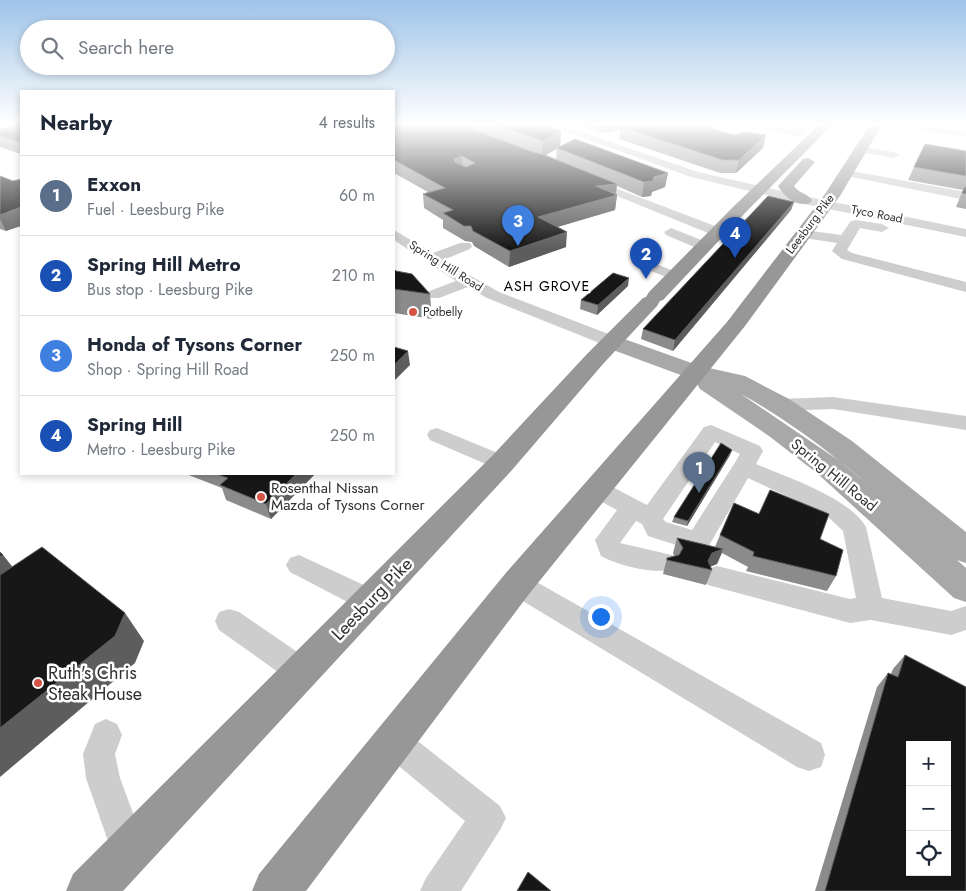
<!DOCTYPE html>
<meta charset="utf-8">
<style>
:root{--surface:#fff;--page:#f2f2f3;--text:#1f2937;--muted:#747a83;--line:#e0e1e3;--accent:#d35347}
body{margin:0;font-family:Jost,sans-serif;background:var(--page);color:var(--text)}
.controls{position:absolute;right:15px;bottom:15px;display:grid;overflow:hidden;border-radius:0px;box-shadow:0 2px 8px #0003}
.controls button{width:45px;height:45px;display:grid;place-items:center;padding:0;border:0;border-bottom:1px solid var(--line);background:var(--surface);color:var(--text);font:25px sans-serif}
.you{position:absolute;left:600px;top:616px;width:18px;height:18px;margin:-12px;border:4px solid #fff;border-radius:50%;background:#1a73e8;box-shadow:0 0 0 8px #1a73e833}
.badge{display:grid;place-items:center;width:32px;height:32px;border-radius:50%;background:var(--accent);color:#fff;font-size:16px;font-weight:700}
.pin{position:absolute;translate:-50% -41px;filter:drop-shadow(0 1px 2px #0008)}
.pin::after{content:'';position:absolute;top:26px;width:18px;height:15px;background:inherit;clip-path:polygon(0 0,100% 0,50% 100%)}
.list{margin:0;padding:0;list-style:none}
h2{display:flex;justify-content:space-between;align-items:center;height:65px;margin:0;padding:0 20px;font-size:21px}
h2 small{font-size:16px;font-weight:400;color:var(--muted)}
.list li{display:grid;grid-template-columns:32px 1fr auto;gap:15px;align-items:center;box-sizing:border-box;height:80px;padding:0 20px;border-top:1px solid var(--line)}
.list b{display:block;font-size:19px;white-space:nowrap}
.list p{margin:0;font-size:16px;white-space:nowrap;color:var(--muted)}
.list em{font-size:16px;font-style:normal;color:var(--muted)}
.icon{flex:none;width:28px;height:28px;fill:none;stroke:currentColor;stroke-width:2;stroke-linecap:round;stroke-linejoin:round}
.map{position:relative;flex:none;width:966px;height:891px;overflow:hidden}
.search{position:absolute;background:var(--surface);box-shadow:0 2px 8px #0003;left:20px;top:20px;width:375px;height:55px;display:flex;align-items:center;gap:12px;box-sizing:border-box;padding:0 18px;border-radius:28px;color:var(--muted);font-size:19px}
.panel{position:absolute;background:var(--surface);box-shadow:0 2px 8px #0003;left:20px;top:90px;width:375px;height:385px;border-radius:0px}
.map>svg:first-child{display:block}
</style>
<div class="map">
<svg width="966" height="891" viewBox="0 0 966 891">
<rect width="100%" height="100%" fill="#fff"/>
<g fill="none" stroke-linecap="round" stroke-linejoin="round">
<polyline stroke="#cfdbe9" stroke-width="2.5" points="0,124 4,123"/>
<g fill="#cdcdcd" fill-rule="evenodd">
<polygon points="542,123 556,123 698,172 804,196 966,229 966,237 804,204 691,177"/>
<polygon points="712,123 728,123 730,125 703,134 698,131 714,125"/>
<polygon points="746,123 763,123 794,130 804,123 814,123 802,134 794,136 748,125"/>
<polygon points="891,123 914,123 966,131 966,137 896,126"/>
<polygon points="859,146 894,152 899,155 894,158 855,151 854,149"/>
<polygon points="846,170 966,192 966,200 842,175 840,173"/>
<polygon points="589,178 723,229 725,232 718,236 713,235 585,183 583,181 585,179"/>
<polygon points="856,220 882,224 889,228 882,232 860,228 847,250 852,253 966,282 966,292 842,259 832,251 837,243 804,238 797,234 804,230 841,235 851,221"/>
<polygon points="671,228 709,243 711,246 704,250 699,249 666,235 664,232"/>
<polygon points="394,230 433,253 460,243 470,243 472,246 470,249 443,260 499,292 619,338 622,342 619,346 613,347 607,346 487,298 468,287 439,298 427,298 425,295 427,292 456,281 394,240"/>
<polygon points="638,257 679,273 681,276 679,279 674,280 633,264 631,261 633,258"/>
<polygon points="833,397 966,416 966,430 833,409 780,411 773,409 770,405 773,401 780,399"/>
<path d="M711 425 760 446 763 451 756 464C786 477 850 498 866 527L882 598 951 611 966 606V630L951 635 871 620 850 623 708 585 704 577 708 569 717 566 850 599 856 598 843 531 825 514 748 478 707 549 698 552 648 536 642 524 636 521 620 543 672 555 676 562 672 569C654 575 617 565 601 556L595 540 617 510 587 494 584 488 587 482 595 480 603 482 647 505 704 427ZM715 442 740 454 734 464 692 530 666 522 663 519Z"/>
<polygon points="437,428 510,458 513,463 510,468 502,471 430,440 427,435 430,430"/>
<polygon points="299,555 381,593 385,601 381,609 371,612 361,609 290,572 286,565 290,558"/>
<polygon points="517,573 526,576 821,743 825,755 821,767 809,771 797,767 508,592 504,584 508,576"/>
<polygon points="229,609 239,612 312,662 317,672 312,682 302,686 292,682 219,630 215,621 219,612"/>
<polygon points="106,719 117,724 122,735 115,754 120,778 147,851 142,864 129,869 116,864 86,778 83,754 95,724"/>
<polygon points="394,726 405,731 500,806 506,818 500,830 461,891 420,891 426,878 465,821 383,753 378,742 383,731"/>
</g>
<path fill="#a8a8a8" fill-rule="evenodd" d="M613 335 700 366 745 376 789 399 852 441 966 532V563L957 560 966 568V602L954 598 818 474 769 436 700 389 697 384 699 380 686 377 605 347 602 342 605 337ZM741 394C788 420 830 452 871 487L838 460Z"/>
<g fill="#979797" fill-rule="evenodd">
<polygon points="821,123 834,123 746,212 663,300 660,301 657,306 603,364 512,470 123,891 66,891 73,874 492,456 587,354 643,298 646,297 649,292 734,206"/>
<polygon points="871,123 883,123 840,196 745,326 529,594 306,891 252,891 259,874 505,574 727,322 825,194"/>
<path d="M808 158 815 162 794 186C798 193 807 193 812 200L810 203C795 207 785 197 778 186L803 159Z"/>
</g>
</g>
<g fill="#8b8b8b" fill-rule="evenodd">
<path d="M394 123H538L561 131 560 147 668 173 665 187 652 192 651 196 642 197 617 186 616 194 617 195 615 210 557 227 566 247 509 267 474 246 472 242 465 241 443 228V220L424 208 423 194 428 192 394 173ZM557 148 556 159 546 155Z"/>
<polygon points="574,123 694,123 763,148 736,173 720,173 619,139 621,129 603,133"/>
<polygon points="21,124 21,154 0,147 0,129"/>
<polygon points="966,151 966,209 956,207 963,190 908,180 914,167"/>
<polygon points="0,176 13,181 6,231 0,229"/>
<polygon points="794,202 791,210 673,351 641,339 643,329"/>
<polygon points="394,269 396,271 430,294 432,319 394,313"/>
<polygon points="628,286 597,315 580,309 581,300"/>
<polygon points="730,455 687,526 672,522 674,517"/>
<polygon points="186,474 315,474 271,519 226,500 222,488"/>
<polygon points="720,535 820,539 836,576 827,591 746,571 748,567 722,553 717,564 710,567 712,570 706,585 663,574 667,558 674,556 673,553 677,538 715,547"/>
<polygon points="905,655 966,891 815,891 877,687 888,673 891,674 893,669"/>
</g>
<g fill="#5d5d5d">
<polygon points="605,123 645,123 621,127 621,129 603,133"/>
<polygon points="561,131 560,147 542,157 543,141"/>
<polygon points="766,135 763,148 736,173 739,160"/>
<polygon points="462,156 463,169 455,173 454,159"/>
<polygon points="668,173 665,187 652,192 651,196 642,197 644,182"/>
<polygon points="617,184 615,196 617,195 615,210 537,233 538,217 596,186"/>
<polygon points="794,202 791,210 673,351 675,340"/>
<polygon points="21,207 21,226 6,231 0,219 0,215"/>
<polygon points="567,232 566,247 509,267 510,251"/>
<polygon points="629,278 628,286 597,315 598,305"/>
<polygon points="408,351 410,365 394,381 394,365"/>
<polygon points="732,450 730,455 687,526 688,521"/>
<polygon points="296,474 315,474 271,519 266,504"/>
<polygon points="723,549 717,564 706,568 708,561 712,553"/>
<polygon points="3,555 15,570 0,580 0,557"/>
<polygon points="125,613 144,641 135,663 0,777 0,728"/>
</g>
<g fill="#171717" stroke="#5d5d5d" fill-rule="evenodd">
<path d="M394 123H457L533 152 542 154 617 184 596 186 617 195 538 217 567 232 510 251 473 231 471 226H464L443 213 453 210 423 194 445 188 394 160ZM462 156 475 163 466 167 455 162 454 159Z"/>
<polygon points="492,123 538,123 561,131 543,141"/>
<polygon points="638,123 694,123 734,135 746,132 766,135 739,160 723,160 621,127"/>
<polygon points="21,124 21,142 0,136 0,129"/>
<polygon points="575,139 668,173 654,177 653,181 644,182 557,148"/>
<polygon points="925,144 966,151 966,176 914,167"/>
<polygon points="0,176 13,181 21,179 21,207 0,215"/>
<polygon points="965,187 966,187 966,194 962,193"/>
<polygon points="768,196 794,202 675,340 643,329"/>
<polygon points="394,269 396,271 412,274 430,294 394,289"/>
<polygon points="613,273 629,278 598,305 581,300"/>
<polygon points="394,347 408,351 394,365"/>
<polygon points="721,443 732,450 688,521 674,517"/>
<polygon points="216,474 296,474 266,504 220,485 228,478"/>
<polygon points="770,490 829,514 820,539 843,550 836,576 753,556 754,552 720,535 734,503 759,514"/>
<polygon points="677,538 723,549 712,553 708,561 712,570 667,560 667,558 679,555 683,548"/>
<polygon points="42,547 125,613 115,636 0,728 0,575"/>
<polygon points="0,552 3,555 0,557"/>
<path d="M905 655 966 687V891H825L888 673 898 677ZM910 745H947V872H910Z"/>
<polygon points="528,872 551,891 517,891"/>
</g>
<linearGradient id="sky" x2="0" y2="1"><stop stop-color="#9ec4e8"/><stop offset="0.5" stop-color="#fff"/><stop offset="1" stop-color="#fff" stop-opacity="0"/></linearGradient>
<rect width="966" height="248" fill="url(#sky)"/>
<g fill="#d35347" stroke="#fff" stroke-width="2">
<circle cx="413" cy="312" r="5"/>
<circle cx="261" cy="497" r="5"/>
<circle cx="38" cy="683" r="5"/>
</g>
<g text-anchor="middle" stroke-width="5" stroke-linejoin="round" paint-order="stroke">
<g font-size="12" fill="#303030" stroke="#fff">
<text transform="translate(877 214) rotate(11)" y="4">Tyco Road</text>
<text transform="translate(810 224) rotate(-53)" y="4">Leesburg Pike</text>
<text transform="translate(446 266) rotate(32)" y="4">Spring Hill Road</text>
</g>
<g font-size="12" fill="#303030" stroke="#fff" text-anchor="start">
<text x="423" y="316">Potbelly</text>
</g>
<g font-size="14" letter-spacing="1" fill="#000" stroke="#fff">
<text x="547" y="291">ASH GROVE</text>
</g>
<g font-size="15" fill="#303030" stroke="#fff">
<text transform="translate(834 475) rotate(39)" y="5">Spring Hill Road</text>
</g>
<g font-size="15" fill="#303030" stroke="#fff" text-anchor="start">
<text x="271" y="493">Rosenthal Nissan<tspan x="271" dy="17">Mazda of Tysons Corner</tspan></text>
</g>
<g font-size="18" fill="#303030" stroke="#fff">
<text transform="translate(372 599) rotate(-46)" y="6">Leesburg Pike</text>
</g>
<g font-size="18" fill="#303030" stroke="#fff" text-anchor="start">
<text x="48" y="679">Ruth's Chris<tspan x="48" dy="21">Steak House</tspan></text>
</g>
</g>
</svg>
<div class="controls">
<button>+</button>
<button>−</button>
<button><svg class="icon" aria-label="locate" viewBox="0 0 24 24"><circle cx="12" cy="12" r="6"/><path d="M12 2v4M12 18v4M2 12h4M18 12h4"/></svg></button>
</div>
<div class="you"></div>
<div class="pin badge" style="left:699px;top:493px;background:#5c6f8a">1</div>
<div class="pin badge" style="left:646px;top:279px;background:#1a4fb4">2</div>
<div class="pin badge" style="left:518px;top:246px;background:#3f7fe0">3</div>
<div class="pin badge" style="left:735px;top:258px;background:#1a4fb4">4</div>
<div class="search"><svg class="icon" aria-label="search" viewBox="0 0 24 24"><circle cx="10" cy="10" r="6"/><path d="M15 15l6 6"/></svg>Search here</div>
<section class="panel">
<h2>Nearby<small>4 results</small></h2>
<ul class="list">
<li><span class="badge" style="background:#5c6f8a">1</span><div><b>Exxon</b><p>Fuel · Leesburg Pike</p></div><em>60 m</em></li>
<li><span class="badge" style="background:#1a4fb4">2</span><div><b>Spring Hill Metro</b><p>Bus stop · Leesburg Pike</p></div><em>210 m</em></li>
<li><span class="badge" style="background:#3f7fe0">3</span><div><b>Honda of Tysons Corner</b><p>Shop · Spring Hill Road</p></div><em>250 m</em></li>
<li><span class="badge" style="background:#1a4fb4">4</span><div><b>Spring Hill</b><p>Metro · Leesburg Pike</p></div><em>250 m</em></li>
</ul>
</section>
</div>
